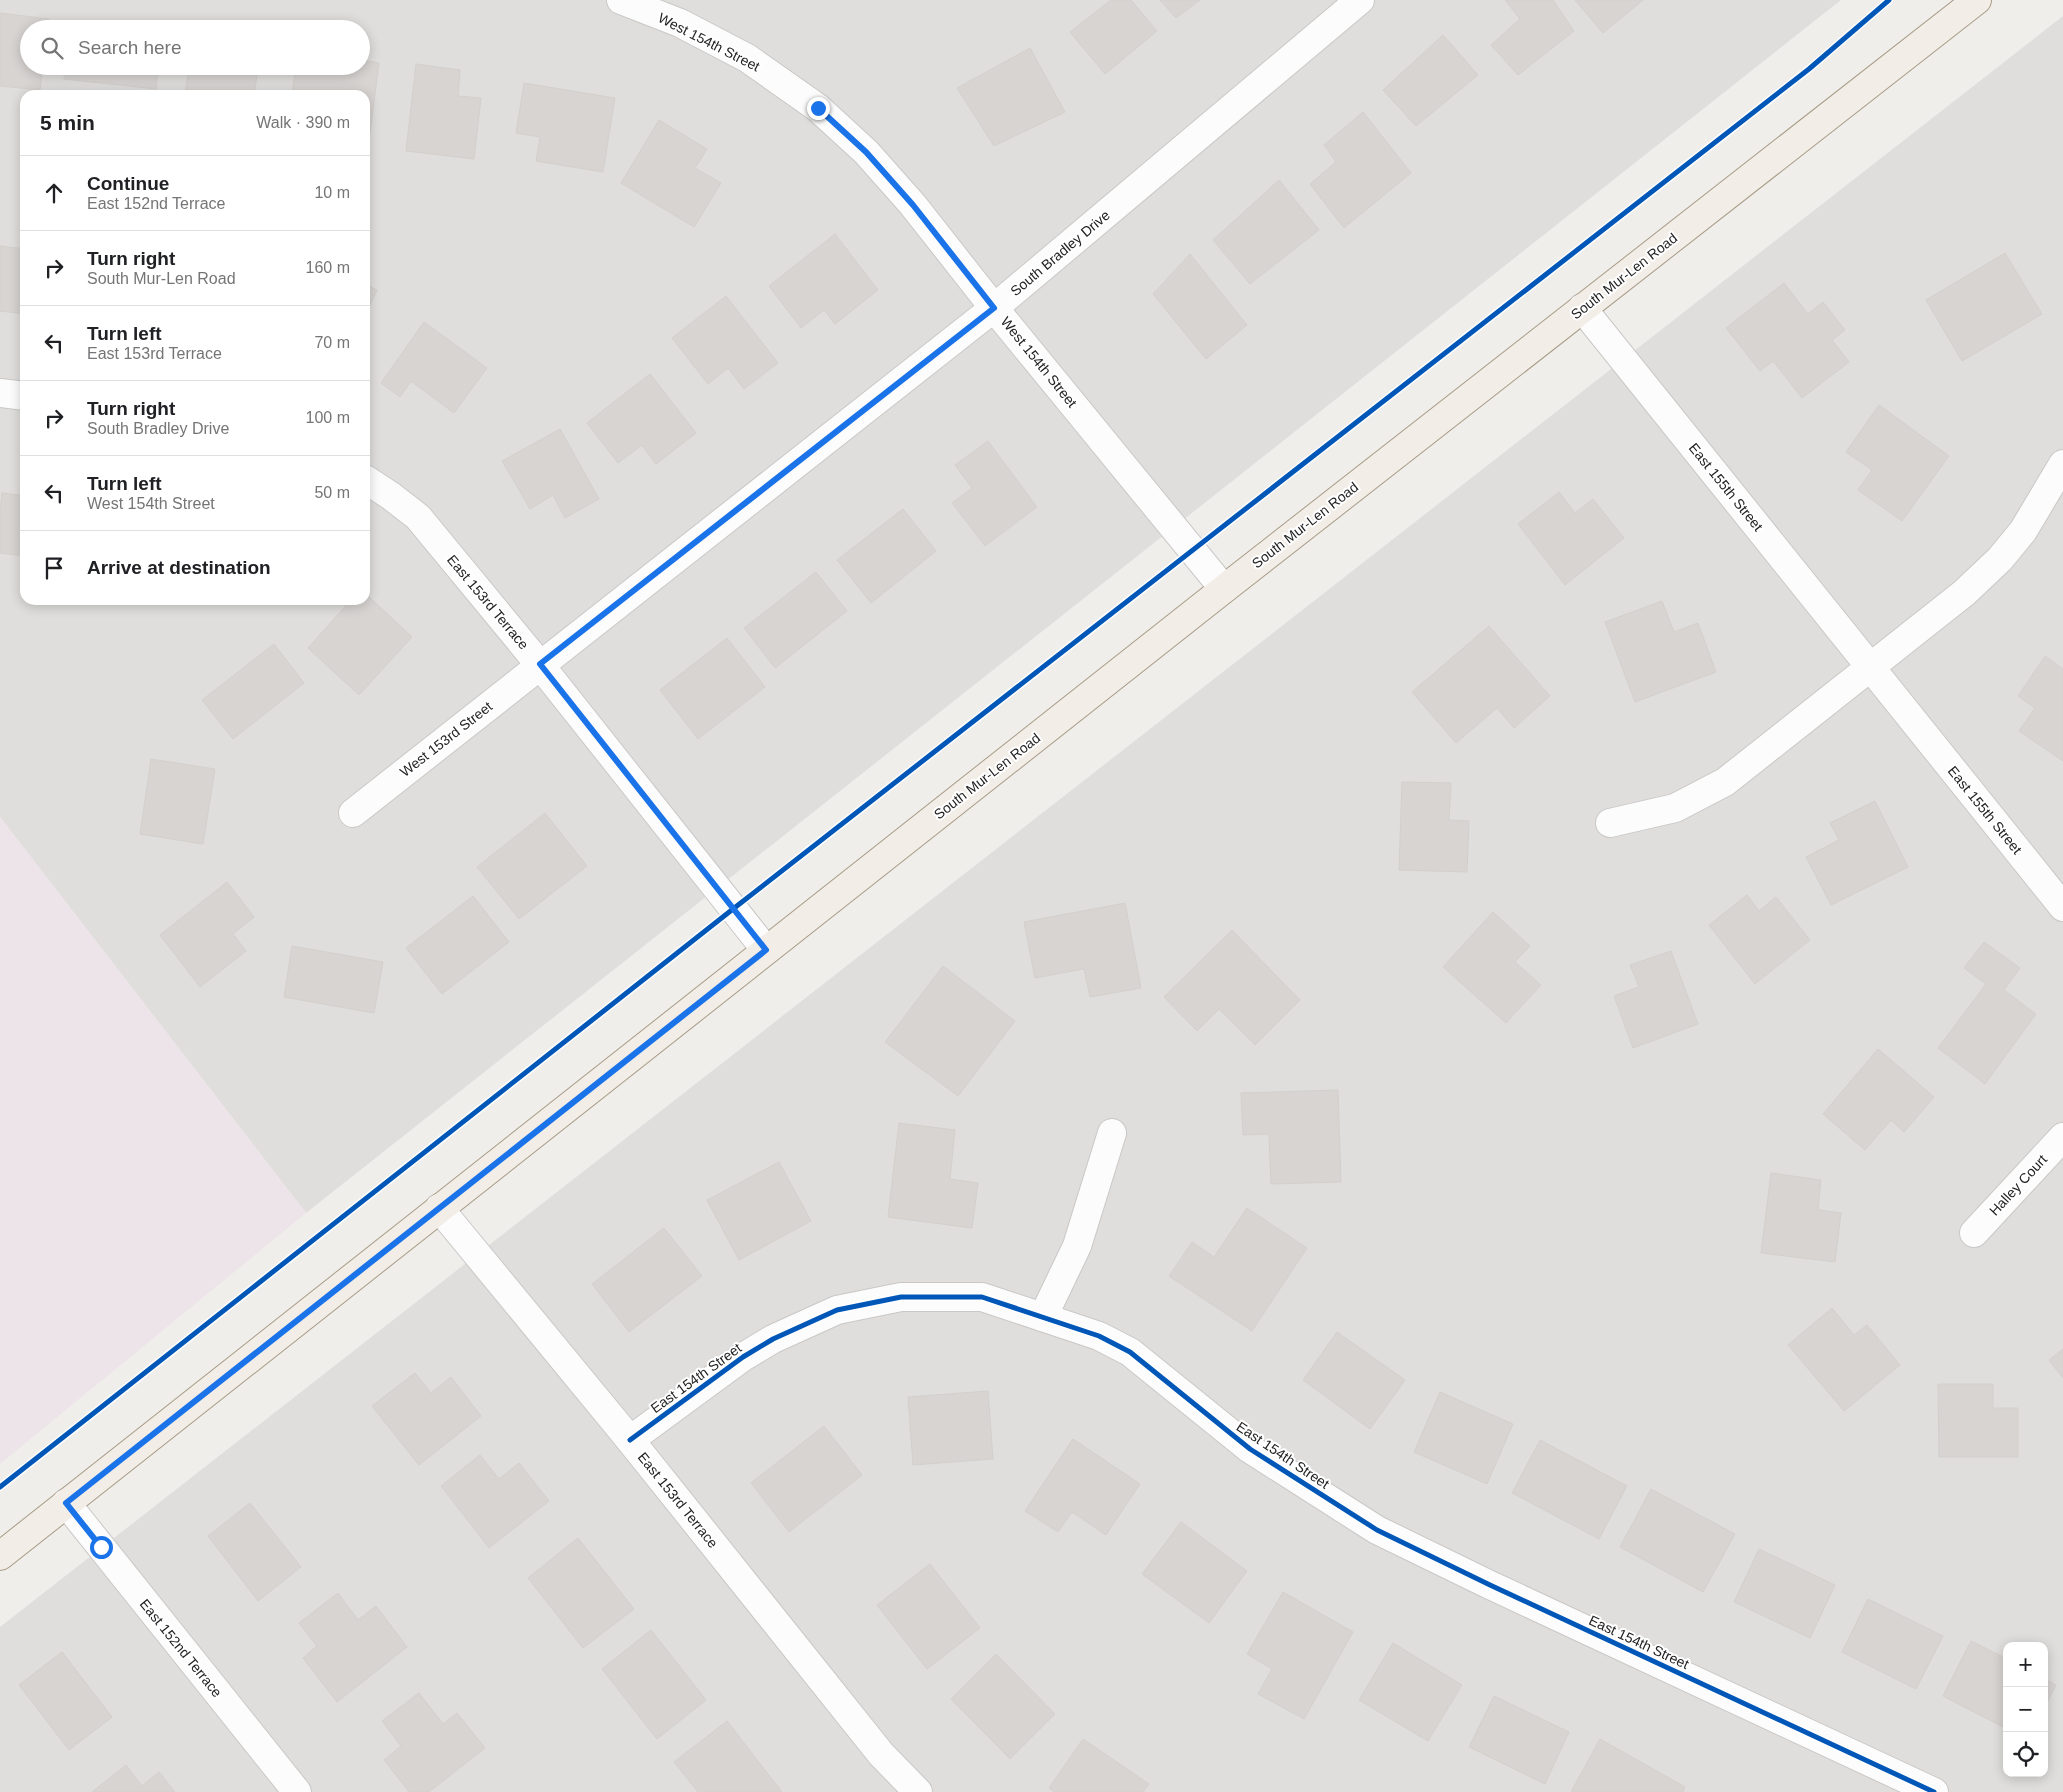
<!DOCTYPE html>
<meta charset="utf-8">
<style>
:root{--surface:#fff;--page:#f2f2f2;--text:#202124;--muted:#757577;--line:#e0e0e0}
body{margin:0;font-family:Helvetica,sans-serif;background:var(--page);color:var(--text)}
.controls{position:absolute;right:15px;bottom:15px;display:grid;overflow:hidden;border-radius:10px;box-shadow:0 2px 12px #0003}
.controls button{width:45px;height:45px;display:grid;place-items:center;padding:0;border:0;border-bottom:1px solid var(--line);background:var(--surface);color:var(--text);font:25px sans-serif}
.stop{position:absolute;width:15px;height:15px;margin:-11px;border:4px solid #1a73e8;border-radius:50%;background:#fff}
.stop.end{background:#1a73e8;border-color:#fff;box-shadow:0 1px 5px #0008}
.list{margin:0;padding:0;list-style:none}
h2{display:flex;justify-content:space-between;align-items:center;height:65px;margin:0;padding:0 20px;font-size:21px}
h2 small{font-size:16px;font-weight:400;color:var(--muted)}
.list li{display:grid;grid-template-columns:32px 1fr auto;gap:15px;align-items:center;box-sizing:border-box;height:75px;padding:0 20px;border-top:1px solid var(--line)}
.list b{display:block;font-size:19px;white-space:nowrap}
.list p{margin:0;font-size:16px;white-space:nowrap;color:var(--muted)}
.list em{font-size:16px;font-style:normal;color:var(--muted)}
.icon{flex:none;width:28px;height:28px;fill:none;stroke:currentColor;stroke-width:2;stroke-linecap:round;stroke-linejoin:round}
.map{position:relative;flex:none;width:2063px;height:1792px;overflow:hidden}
.search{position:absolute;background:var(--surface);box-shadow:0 2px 12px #0003;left:20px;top:20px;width:350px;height:55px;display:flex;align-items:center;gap:12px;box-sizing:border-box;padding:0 18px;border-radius:28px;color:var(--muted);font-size:19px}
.panel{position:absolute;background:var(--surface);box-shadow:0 2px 12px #0003;left:20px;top:90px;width:350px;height:515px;border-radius:15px}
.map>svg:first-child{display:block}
</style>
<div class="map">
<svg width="2063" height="1792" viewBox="0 0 2063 1792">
<rect width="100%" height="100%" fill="#f0eeeb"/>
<g fill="#dfdedc" fill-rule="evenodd">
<path d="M0 0H1841L306 1213 0 817ZM29 29H361V66H29ZM25 95H365V600H25Z"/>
<path d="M2063 16V1792H0V1627ZM2007 1646H2044V1773H2007Z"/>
</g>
<polygon fill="#ede4e9" points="0,817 306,1213 0,1464"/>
<g fill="#d7d4d2" stroke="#d3d0cc">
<polygon points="1111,0 1131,0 1157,31 1105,74 1070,32"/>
<polygon points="1160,0 1200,0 1176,18"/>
<polygon points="1505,0 1553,0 1574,31 1518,75 1491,45 1520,19"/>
<polygon points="1575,0 1643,0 1603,33"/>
<polygon points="0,13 49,19 47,29 29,29 29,66 43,66 40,90 0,86"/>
<polygon points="70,23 122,29 69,29"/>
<polygon points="1443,35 1478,75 1416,126 1383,90"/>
<polygon points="1030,48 1065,112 994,146 957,88"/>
<polygon points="361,60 379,63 370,133 365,132 365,95 292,95 296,66 361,66"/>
<polygon points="416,64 460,70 458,96 481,98 474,159 406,151"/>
<polygon points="65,66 158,66 156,89 64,79"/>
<polygon points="189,66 234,66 258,70 254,95 185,95"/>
<polygon points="524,83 615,98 603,172 536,161 540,137 516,133"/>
<polygon points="1363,112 1411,173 1344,228 1310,184 1336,162 1324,145"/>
<polygon points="659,120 707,149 695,168 721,183 694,227 621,183"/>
<polygon points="1279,180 1319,230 1250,284 1213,240"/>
<polygon points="835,234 878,290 835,324 824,310 801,328 769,286"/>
<polygon points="0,246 25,249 25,314 0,311"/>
<polygon points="2005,253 2042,314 1962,361 1926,300"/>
<polygon points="1190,254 1247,325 1206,359 1153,294"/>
<polygon points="1784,283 1808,314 1823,302 1845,330 1832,340 1849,362 1802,398 1773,361 1760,371 1726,328"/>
<polygon points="365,284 377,290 365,316"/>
<polygon points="726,296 778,363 744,389 728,368 708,384 672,338"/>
<polygon points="424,322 487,368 454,413 411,381 400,397 381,383"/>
<polygon points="650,374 696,433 656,464 642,445 618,463 587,423"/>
<polygon points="1879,405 1949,456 1902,521 1858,490 1872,470 1846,452"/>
<polygon points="560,429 599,499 565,518 553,495 530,509 502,461"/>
<polygon points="988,441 1037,507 985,546 952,503 972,488 955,465"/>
<polygon points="1559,492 1575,513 1593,499 1624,538 1565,585 1518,524"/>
<polygon points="2,493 25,496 25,556 0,553 0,511"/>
<polygon points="903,509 936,551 871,603 837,560"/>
<polygon points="816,572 847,611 775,668 744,628"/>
<polygon points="365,593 412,637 359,695 308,648 351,600 365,600"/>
<polygon points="1662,601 1674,632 1698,623 1716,672 1635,702 1605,622"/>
<polygon points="1489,626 1550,696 1514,728 1497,708 1456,743 1412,692"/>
<polygon points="727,638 765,687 698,739 660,690"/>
<polygon points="274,644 304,683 233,739 202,700"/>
<polygon points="2045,656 2063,669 2063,761 2019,731 2035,708 2018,696"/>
<polygon points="151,759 215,769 203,844 140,834"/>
<polygon points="1402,782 1451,783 1449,820 1469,821 1467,872 1399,870"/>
<polygon points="1875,801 1908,867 1831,905 1806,857 1839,840 1830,823"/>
<polygon points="545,813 587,866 519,919 477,867"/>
<polygon points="227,882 254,917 233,934 246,951 200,987 160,935"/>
<polygon points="1747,895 1759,911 1776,897 1810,940 1755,984 1709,925"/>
<polygon points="473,896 509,942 442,994 406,948"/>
<polygon points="1125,903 1141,988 1090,997 1084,969 1035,978 1024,922"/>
<polygon points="1493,912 1530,946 1515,962 1541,985 1506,1023 1443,967"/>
<polygon points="1232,930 1300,1000 1255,1045 1219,1009 1197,1031 1164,997"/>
<polygon points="1984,942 2020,968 2004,990 2036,1014 1985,1084 1938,1048 1986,984 1964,968"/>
<polygon points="292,946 383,962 374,1013 284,997"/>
<polygon points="1671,951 1698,1024 1633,1048 1614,996 1639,987 1630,965"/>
<polygon points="943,966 1015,1021 958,1096 885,1042"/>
<polygon points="1878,1049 1934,1097 1904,1132 1891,1120 1865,1150 1823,1114"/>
<polygon points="1338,1090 1341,1182 1271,1184 1269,1134 1243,1135 1241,1093"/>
<polygon points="899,1123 955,1130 950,1179 978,1183 972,1228 888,1217"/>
<polygon points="779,1162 811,1221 739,1260 707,1200"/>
<polygon points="1771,1173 1821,1180 1818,1210 1841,1213 1835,1262 1761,1253"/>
<polygon points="1247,1208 1307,1248 1252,1331 1169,1276 1192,1242 1214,1257"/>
<polygon points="664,1228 702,1276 629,1332 592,1284"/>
<polygon points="1832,1308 1854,1335 1867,1325 1900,1365 1844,1411 1788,1345"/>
<polygon points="1337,1332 1405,1380 1370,1429 1303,1380"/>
<polygon points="2063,1349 2063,1378 2049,1360"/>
<polygon points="415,1373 431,1393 451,1377 481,1416 419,1465 372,1406"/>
<polygon points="1938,1384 1993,1384 1993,1408 2018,1408 2018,1457 1939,1457"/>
<polygon points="988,1391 993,1459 913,1465 908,1397"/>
<polygon points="1440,1392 1513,1424 1487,1484 1414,1452"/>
<polygon points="824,1426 862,1475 789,1532 751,1483"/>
<polygon points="1073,1439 1140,1484 1106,1535 1072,1512 1058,1532 1025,1511"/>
<polygon points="1540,1440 1627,1486 1599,1539 1512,1493"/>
<polygon points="480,1455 499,1479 519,1463 549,1501 489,1548 441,1486"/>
<polygon points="1651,1489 1735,1534 1703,1592 1620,1547"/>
<polygon points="250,1503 301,1567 258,1601 208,1536"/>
<polygon points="1181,1522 1247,1571 1209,1623 1142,1574"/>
<polygon points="578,1538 634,1609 583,1648 528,1578"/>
<polygon points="1759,1549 1835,1585 1810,1638 1734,1602"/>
<polygon points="930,1564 980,1628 927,1669 877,1605"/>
<polygon points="1283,1592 1353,1632 1304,1719 1258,1694 1272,1669 1247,1654"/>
<polygon points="338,1593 358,1620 376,1606 407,1647 337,1702 303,1658 317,1646 299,1623"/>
<polygon points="1868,1599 1943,1636 1916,1689 1842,1652"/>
<polygon points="651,1630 706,1700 657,1739 602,1669"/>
<polygon points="1971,1641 2007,1659 2007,1729 1943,1696"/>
<polygon points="1393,1643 1462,1685 1428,1741 1359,1700"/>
<polygon points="62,1652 112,1717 69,1750 19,1685"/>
<polygon points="996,1654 1055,1714 1010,1759 951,1699"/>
<polygon points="2044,1679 2056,1685 2044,1708"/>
<polygon points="419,1693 443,1724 457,1713 485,1748 429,1792 409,1792 384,1760 401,1746 382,1721"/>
<polygon points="1494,1696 1569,1732 1545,1784 1469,1747"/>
<polygon points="727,1721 782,1792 698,1792 674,1762"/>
<polygon points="1083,1739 1149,1784 1143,1792 1055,1792 1049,1788"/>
<polygon points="1600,1739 1685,1787 1683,1792 1571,1792"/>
<polygon points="126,1765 142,1786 159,1772 175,1792 92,1792"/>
</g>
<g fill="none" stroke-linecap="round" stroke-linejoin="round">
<g stroke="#c9c8c7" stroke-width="30">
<g id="minor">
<polyline points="621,0 680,23 747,58 818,108 866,152 913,205 994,308 1224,589"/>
<polyline points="1582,308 2063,907"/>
<polyline points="0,393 25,396"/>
<polyline points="365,479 391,496 418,517 540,665 766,950"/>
<polyline points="353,813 994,308 1360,0"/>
<polyline points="1610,823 1675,808 1725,782 1964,593 2000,559 2023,531 2063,464"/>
<polyline points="439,1208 630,1440 881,1754 918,1792"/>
<polyline points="1974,1233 2063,1137"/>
<polyline points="1043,1317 1077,1246 1112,1133"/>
<polyline points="630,1440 743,1357 773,1339 837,1310 901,1297 982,1297 1099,1336 1130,1352 1250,1449 1377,1530 1490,1585 1934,1792"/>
<polyline points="66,1503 297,1792"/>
</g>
</g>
<g stroke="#a79c86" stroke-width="30">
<polyline id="major" points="0,1556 1224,589 1977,0"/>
</g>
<use href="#minor" stroke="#fdfcfc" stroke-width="28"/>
<use href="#major" stroke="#f3ede7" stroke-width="28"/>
<g stroke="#fff" stroke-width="8">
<g id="cycleway">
<polyline points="630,1440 743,1357 773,1339 837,1310 901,1297 982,1297 1099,1336 1130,1352 1250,1449 1377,1530 1490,1585 1934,1792"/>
<polyline points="0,1487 733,909 1809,69 1889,0"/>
</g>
</g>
<use href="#cycleway" stroke="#0057b8" stroke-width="5"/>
</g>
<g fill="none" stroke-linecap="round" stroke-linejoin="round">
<polyline stroke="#1a73e8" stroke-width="6" points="101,1547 66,1503 766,950 540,664 994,308 913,205 866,152 818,108"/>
</g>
<g text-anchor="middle" stroke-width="4" stroke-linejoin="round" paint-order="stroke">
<g font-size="14" fill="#222" stroke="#fff">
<text transform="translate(709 42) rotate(27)" y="5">West 154th Street</text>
<text transform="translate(1060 253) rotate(-40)" y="5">South Bradley Drive</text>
<text transform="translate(1624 276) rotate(-38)" y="5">South Mur-Len Road</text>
<text transform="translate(1039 362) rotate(51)" y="5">West 154th Street</text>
<text transform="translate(1726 487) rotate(51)" y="5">East 155th Street</text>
<text transform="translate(1305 525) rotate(-38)" y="5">South Mur-Len Road</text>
<text transform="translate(488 602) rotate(50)" y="5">East 153rd Terrace</text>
<text transform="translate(446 739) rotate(-38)" y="5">West 153rd Street</text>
<text transform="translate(987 776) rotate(-38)" y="5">South Mur-Len Road</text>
<text transform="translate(1985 810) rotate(51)" y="5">East 155th Street</text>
<text transform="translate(2018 1185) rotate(-47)" y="5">Halley Court</text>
<text transform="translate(696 1378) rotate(-36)" y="5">East 154th Street</text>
<text transform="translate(1283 1455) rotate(34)" y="5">East 154th Street</text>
<text transform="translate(678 1500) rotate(51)" y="5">East 153rd Terrace</text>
<text transform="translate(1639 1642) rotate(25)" y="5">East 154th Street</text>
<text transform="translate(181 1648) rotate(51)" y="5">East 152nd Terrace</text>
</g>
</g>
</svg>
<div class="controls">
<button>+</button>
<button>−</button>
<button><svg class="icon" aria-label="locate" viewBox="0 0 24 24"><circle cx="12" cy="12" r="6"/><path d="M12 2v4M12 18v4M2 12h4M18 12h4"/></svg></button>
</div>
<div class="stop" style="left:101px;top:1547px"></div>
<div class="stop end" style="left:818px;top:108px"></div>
<div class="search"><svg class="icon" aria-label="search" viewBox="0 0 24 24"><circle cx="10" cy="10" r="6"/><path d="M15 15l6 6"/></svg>Search here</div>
<section class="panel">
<h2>5 min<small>Walk · 390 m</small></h2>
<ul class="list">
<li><svg class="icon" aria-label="ahead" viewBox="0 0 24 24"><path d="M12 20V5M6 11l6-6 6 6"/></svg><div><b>Continue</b><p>East 152nd Terrace</p></div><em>10 m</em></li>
<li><svg class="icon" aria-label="right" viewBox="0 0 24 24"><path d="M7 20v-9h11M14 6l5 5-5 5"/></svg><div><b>Turn right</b><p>South Mur-Len Road</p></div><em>160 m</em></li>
<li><svg class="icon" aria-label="left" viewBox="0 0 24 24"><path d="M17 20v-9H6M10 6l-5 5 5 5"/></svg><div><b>Turn left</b><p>East 153rd Terrace</p></div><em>70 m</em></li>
<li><svg class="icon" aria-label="right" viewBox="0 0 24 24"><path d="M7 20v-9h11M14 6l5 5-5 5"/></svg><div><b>Turn right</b><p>South Bradley Drive</p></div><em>100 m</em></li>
<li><svg class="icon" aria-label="left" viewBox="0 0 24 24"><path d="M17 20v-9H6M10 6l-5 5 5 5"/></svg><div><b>Turn left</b><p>West 154th Street</p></div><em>50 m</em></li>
<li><svg class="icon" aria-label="arrive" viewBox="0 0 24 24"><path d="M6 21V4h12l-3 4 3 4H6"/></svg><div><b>Arrive at destination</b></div></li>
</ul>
</section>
</div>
